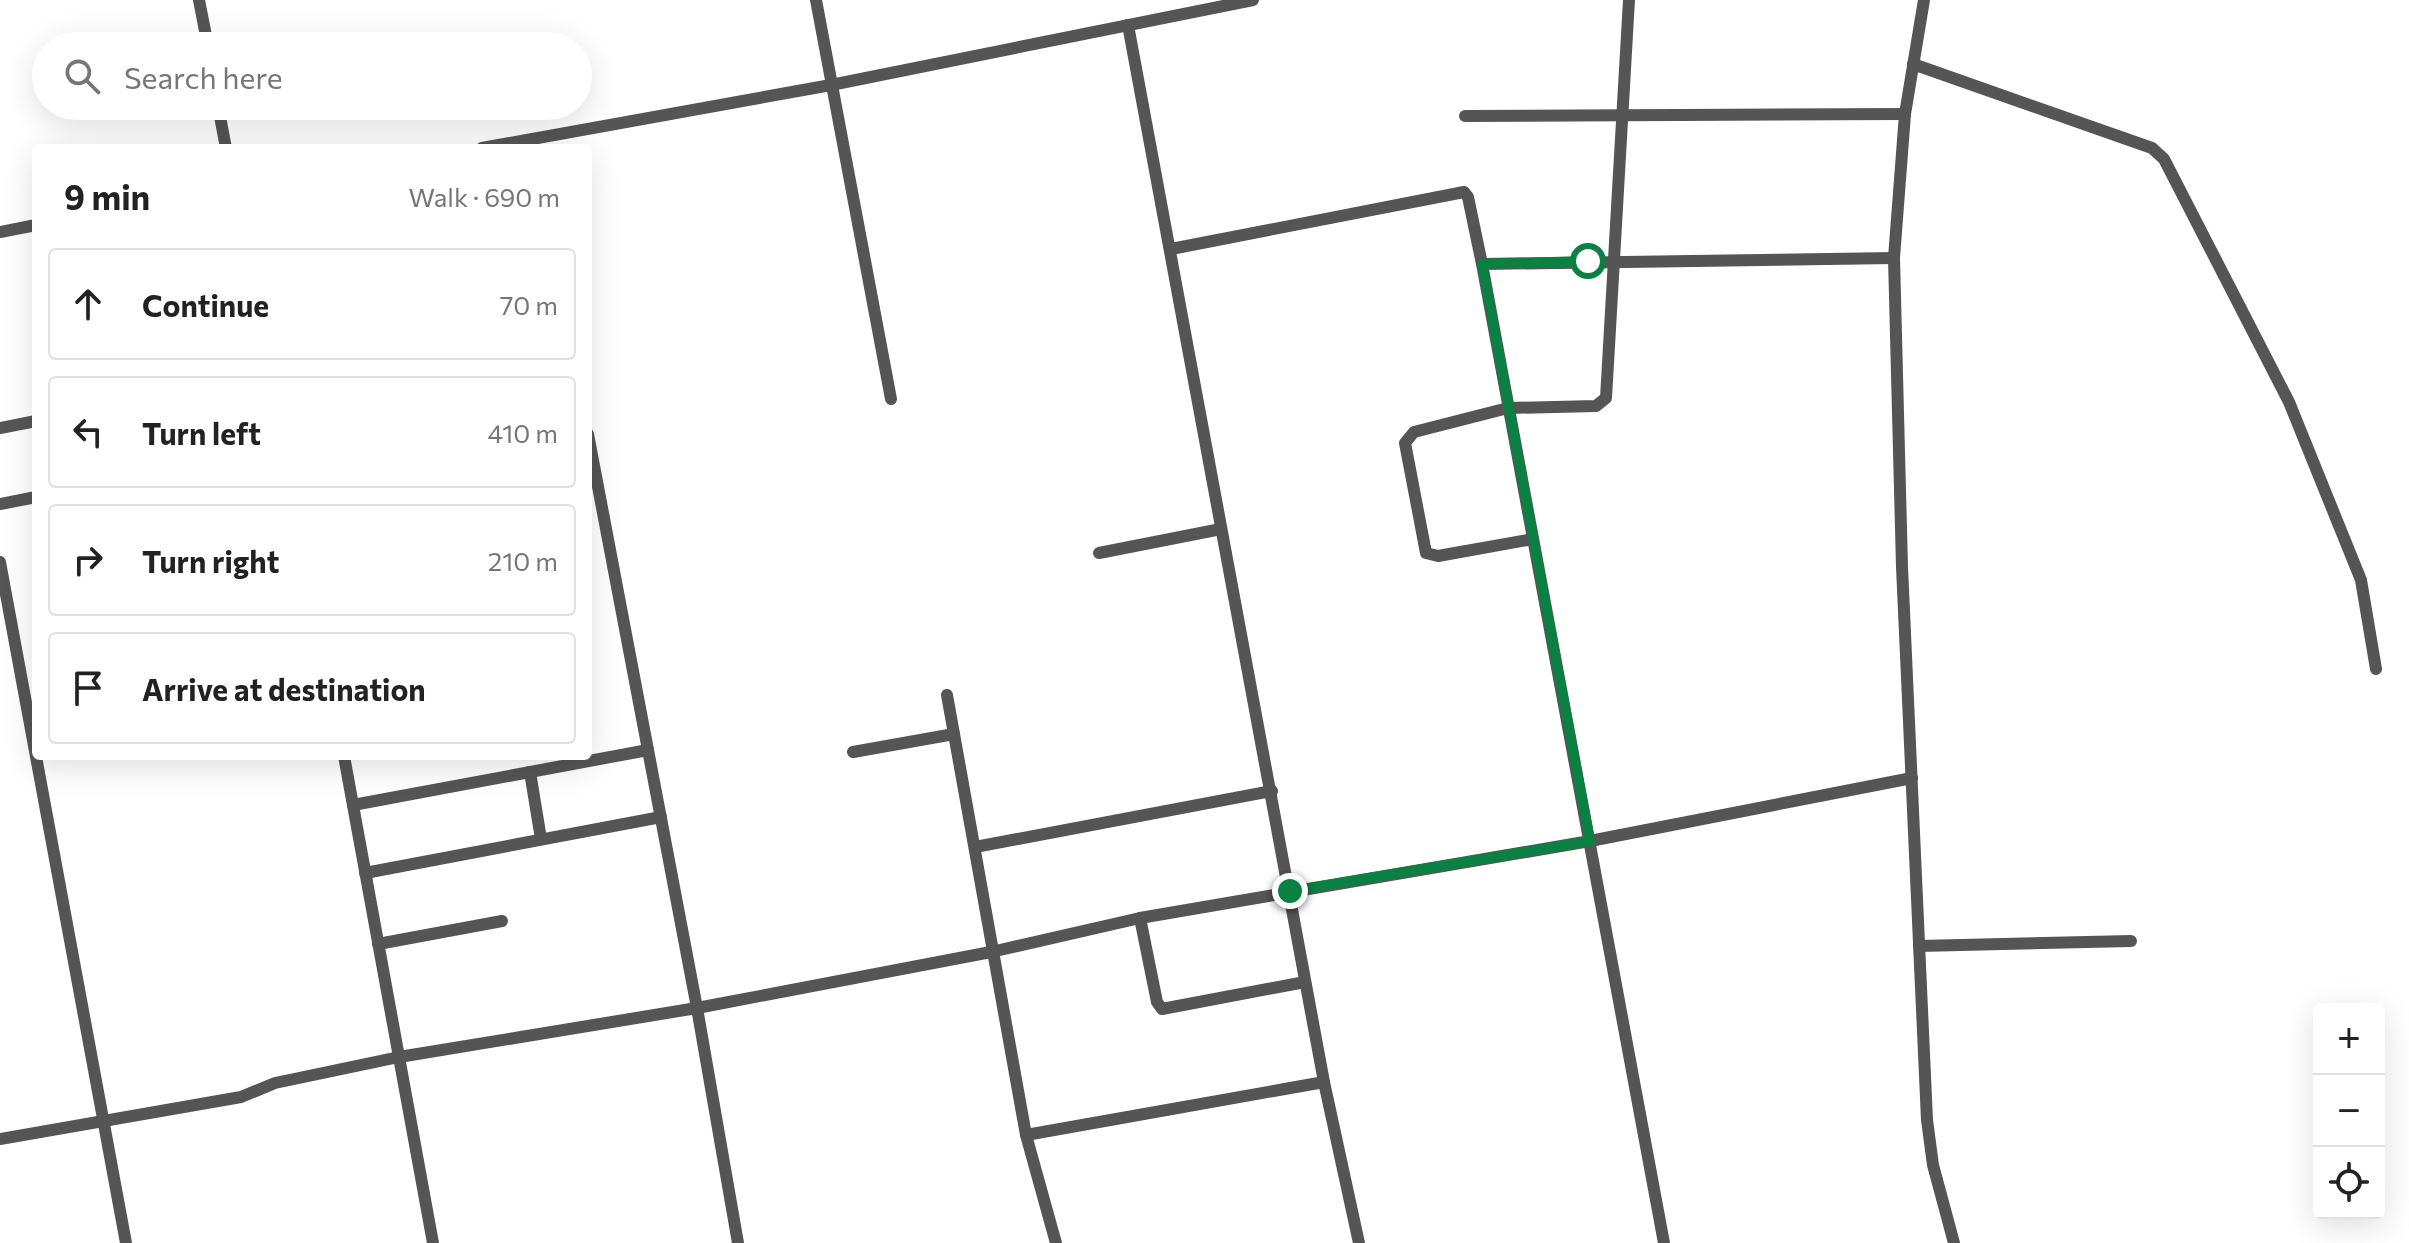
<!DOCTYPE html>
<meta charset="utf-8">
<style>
:root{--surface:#fff;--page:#f2f2f2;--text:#222;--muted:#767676;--line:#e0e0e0}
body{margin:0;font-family:Commissioner,sans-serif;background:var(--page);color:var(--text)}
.controls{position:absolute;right:24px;bottom:24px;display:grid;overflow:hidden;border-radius:8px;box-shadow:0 8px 32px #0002}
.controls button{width:72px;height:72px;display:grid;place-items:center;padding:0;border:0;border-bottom:2px solid var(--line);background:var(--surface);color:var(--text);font:40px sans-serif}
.stop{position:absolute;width:24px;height:24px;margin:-18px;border:6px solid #0b8043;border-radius:50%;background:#fff}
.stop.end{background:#0b8043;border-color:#fff;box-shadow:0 2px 8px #0008}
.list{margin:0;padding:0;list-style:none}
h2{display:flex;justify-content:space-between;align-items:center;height:104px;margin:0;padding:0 32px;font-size:34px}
h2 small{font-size:26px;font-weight:400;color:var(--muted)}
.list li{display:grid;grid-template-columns:52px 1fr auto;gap:24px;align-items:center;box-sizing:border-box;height:112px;margin:0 16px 16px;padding:0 16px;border:2px solid var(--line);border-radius:8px}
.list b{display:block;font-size:30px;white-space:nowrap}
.list em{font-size:26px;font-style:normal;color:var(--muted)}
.icon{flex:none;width:44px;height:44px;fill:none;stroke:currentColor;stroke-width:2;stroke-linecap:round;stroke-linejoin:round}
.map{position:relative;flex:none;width:2409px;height:1243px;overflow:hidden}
.search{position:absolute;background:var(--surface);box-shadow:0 8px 32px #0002;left:32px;top:32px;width:560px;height:88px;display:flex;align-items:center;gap:20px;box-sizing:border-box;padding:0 28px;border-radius:44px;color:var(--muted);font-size:30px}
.panel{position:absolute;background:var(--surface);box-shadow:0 8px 32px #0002;left:32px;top:144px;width:560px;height:616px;border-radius:8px}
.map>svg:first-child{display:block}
</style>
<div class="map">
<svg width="2409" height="1243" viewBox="0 0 2409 1243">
<rect width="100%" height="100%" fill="#fff"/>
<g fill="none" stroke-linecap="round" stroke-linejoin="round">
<g stroke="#555" stroke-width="12">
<polyline points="199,0 208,46"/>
<polyline points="816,0 891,399"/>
<polyline points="1924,0 1905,114 1894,258 1902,567 1927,1120 1933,1165 1954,1243"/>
<polyline points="1128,25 1324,1082 1359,1243"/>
<polyline points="1913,64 2152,148 2164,159 2289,402 2361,580 2376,669"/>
<polyline points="218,106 226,148"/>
<polyline points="1465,116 1905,114"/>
<polyline points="482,148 831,85 1253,0"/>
<polyline points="0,232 36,225"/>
<polyline points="1171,249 1464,192 1468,197 1482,264"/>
<polyline points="0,428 36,421"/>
<polyline points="588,434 697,1008 738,1243"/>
<polyline points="0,504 36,497"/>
<polyline points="1533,539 1438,556 1426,553 1405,443 1414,432 1508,408 1596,406 1606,398 1629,0"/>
<polyline points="1099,553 1221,529"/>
<polyline points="0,562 126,1243"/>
<polyline points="947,695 1026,1135 1056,1243"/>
<polyline points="853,752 954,734"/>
<polyline points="344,756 433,1243"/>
<polyline points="530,772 541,839"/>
<polyline points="353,805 648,750"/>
<polyline points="975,847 1272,791"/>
<polyline points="365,873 661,817"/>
<polyline points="1140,918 1157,1002 1162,1009 1305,982"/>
<polyline points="378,944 502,921"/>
<polyline points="1919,946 2131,941"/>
<polyline points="1026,1135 1324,1082"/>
<polyline points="0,1139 241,1097 275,1083 399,1057 697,1008 991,952 1140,918 1590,841 1912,778"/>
<polyline points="1664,1243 1482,264 1894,258"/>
</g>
</g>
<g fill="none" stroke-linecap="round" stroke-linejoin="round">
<polyline stroke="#0b8043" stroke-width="10" points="1290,891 1590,841 1482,264 1588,261"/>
</g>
</svg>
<div class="controls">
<button>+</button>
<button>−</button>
<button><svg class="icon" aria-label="locate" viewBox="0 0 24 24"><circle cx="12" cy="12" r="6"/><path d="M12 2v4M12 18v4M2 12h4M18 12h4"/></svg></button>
</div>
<div class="stop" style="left:1588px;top:261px"></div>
<div class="stop end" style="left:1290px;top:891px"></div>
<div class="search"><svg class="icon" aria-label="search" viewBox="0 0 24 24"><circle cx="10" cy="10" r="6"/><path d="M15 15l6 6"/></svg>Search here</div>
<section class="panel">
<h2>9 min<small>Walk · 690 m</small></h2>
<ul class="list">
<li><svg class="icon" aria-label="ahead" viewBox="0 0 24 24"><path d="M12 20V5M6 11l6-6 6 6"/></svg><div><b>Continue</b></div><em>70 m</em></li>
<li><svg class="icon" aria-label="left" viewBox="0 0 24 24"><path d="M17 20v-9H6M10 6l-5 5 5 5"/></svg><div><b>Turn left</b></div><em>410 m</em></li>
<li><svg class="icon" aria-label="right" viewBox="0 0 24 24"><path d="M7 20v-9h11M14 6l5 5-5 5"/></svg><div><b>Turn right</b></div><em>210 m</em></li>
<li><svg class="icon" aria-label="arrive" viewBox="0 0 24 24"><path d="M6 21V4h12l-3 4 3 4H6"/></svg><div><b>Arrive at destination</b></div></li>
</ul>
</section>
</div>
